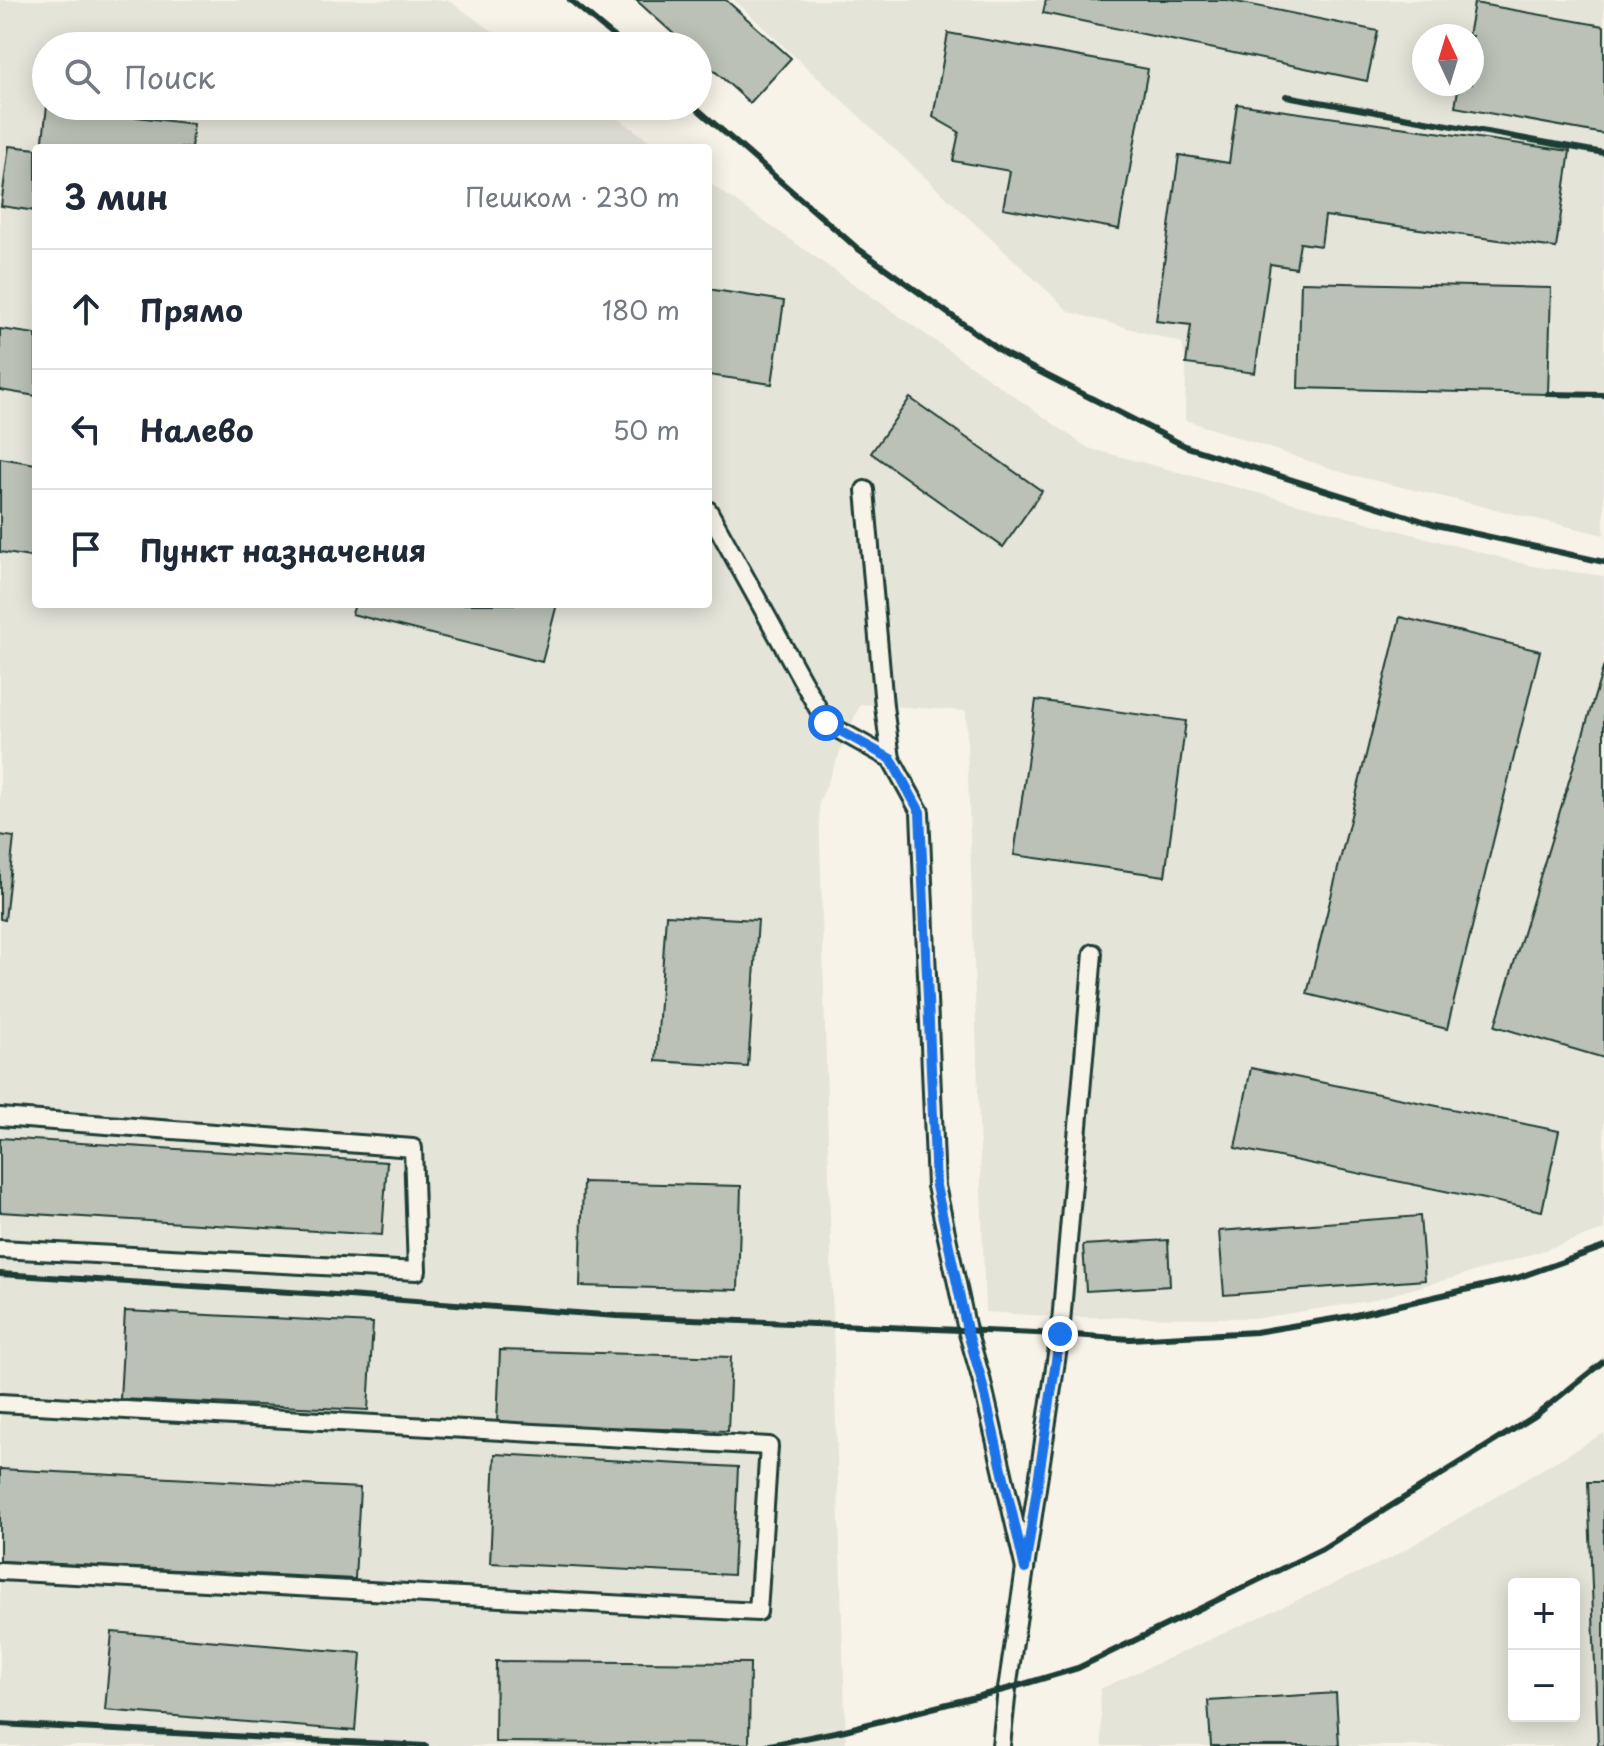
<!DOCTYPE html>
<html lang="ru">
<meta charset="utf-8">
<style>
:root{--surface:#fff;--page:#f6f6f7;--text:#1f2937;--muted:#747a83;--line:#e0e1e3}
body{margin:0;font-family:"Playpen Sans",sans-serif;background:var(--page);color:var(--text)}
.controls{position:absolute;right:24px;bottom:24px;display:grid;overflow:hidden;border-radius:8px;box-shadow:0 4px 20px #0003}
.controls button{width:72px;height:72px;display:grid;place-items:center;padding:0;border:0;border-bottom:2px solid var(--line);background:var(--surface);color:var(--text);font:40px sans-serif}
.compass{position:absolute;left:1412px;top:24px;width:72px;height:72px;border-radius:50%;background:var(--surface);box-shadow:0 4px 20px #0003;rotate:356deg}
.stop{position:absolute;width:24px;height:24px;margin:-18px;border:6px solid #1a73e8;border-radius:50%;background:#fff}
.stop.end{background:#1a73e8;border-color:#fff;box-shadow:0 2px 8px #0008}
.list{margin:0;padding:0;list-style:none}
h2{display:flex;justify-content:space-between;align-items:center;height:104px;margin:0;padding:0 32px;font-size:34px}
h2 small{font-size:26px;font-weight:400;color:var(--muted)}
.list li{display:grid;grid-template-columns:52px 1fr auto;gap:24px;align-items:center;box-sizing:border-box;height:120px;padding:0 32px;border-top:2px solid var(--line)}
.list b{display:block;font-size:30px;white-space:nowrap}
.list em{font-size:26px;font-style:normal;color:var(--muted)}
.icon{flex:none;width:44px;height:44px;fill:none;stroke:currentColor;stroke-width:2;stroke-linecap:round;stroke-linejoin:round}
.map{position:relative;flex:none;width:1604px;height:1746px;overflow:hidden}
.search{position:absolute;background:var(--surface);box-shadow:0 4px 20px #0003;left:32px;top:32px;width:680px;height:88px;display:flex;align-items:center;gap:20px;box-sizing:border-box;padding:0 28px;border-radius:44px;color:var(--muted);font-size:30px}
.panel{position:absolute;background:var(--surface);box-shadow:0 4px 20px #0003;left:32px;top:144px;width:680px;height:464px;border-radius:8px}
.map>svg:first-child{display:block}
</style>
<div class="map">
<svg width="1604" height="1746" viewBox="0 0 1604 1746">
<rect width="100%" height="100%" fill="#f7f3e8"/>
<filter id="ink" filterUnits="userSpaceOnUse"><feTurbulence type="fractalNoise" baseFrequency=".0125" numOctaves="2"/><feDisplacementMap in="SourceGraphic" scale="16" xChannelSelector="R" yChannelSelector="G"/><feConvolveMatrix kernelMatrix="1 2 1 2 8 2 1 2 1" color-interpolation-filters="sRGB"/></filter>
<g filter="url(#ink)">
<g fill="#e5e4d9" fill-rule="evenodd">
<polygon points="0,0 448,0 514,46 46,46 46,106 600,106 660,148 36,148 36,604 708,604 708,182 1088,448 1532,566 1604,576 1604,1230 1502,1264 1369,1301 1260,1318 1061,1317 985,1312 966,711 860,704 819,803 833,1325 846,1746 0,1746"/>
<path d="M734 0H1604V535L1351 475 1185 420 1186 364 1182 343 1070 312ZM1424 36H1472V84H1424Z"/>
<path d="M1604 1433V1746H1102L1100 1689 1391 1558ZM1514 1584H1574V1716H1514Z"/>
</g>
<g fill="#bbc1b6" stroke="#1f3d34" stroke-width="2">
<polygon points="636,0 726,0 791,58 750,103 698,56 698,46 687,46"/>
<polygon points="1046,0 1227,0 1378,31 1367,81 1043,13"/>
<polygon points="1474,3 1604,26 1604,134 1455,107 1459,84 1472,84 1472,36 1468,36"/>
<polygon points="948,33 1148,69 1119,229 1003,208 1010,171 953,161 959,132 933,117"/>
<polygon points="1237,104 1570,151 1556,248 1325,216 1321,246 1300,243 1296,268 1270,264 1255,373 1186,364 1191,325 1156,321 1179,155 1229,163"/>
<polygon points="47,106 194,124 191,148 42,148"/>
<polygon points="9,146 36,149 36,211 1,206"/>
<polygon points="1301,282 1551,288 1548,394 1298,388"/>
<polygon points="708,289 784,301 772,384 708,375"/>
<polygon points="0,329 36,334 36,396 0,390"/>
<polygon points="910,398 1042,491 1003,547 871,453"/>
<polygon points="0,458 36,464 36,558 0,552"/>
<polygon points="355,604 557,604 542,662 352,614"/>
<polygon points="1400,617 1540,651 1447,1029 1307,994"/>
<polygon points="1604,665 1604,1058 1495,1026"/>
<polygon points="1036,700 1186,721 1165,876 1014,855"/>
<polygon points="0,835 14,837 5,920 0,919"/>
<polygon points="666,915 758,920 748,1067 656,1061"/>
<polygon points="1251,1068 1559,1131 1542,1211 1235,1148"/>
<polygon points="0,1138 387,1162 382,1235 0,1212"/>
<polygon points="583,1182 741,1186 738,1290 580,1286"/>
<polygon points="1420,1216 1425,1280 1224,1295 1219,1231"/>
<polygon points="1168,1240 1170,1286 1086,1291 1083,1245"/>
<polygon points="125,1311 373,1323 368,1410 120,1399"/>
<polygon points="500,1350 731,1357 728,1431 497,1424"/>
<polygon points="495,1454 738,1467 733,1575 490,1563"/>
<polygon points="0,1469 360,1488 355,1579 0,1561"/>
<polygon points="1588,1482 1604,1482 1604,1746 1598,1746"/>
<polygon points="112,1632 361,1653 355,1731 105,1710"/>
<polygon points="496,1661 750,1663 749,1744 495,1742"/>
<polygon points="1336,1693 1339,1746 1211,1746 1208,1701"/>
</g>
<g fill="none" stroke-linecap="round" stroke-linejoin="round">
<g stroke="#1f3d34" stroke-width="22">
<g id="lane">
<polyline points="865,490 884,706 891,759"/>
<polyline points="708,510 826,723 891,759 920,812 936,1186 967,1330 981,1378 1025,1569"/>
<polyline points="0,1117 413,1148 417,1271 0,1249"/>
<polyline points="0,1403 769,1446 758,1612 0,1571"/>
<polyline points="1001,1746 1007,1689 1060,1334 1093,953"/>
</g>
</g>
<use href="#lane" stroke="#f7f3e8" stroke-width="16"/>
<g stroke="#1f3d34" stroke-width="6">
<polyline points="570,0 625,46"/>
<polyline points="1286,96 1604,153"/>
<polyline points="694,106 857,248 1005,354 1187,447 1436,525 1604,562"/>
<polyline points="1548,394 1604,395"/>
<polyline points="0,1274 322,1294 617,1316 1060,1334 1130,1339 1256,1332 1351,1316 1517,1278 1604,1247"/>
<polyline points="0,1724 426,1746"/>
<polyline points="765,1746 845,1730 1007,1689 1078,1668 1322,1549 1535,1416 1604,1361"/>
</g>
</g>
</g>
<g fill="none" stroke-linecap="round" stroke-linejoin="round" filter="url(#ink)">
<polyline stroke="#1a73e8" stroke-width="10" points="826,723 891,759 920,812 936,1186 967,1330 981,1378 1025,1569 1060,1334"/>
</g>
</svg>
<div class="controls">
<button>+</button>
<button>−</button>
</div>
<svg class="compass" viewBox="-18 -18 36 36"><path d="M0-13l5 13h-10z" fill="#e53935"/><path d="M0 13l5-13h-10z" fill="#747a83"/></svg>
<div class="stop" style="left:826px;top:723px"></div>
<div class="stop end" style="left:1060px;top:1334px"></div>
<div class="search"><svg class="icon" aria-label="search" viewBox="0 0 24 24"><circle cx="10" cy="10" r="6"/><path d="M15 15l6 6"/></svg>Поиск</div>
<section class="panel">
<h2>3 мин<small>Пешком · 230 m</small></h2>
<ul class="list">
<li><svg class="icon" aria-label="ahead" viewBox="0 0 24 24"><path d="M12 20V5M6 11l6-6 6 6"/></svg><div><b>Прямо</b></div><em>180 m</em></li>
<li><svg class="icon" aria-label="left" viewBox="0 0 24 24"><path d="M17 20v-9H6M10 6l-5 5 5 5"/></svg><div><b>Налево</b></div><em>50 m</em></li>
<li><svg class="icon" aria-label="arrive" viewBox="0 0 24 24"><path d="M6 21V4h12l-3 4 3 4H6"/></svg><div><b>Пункт назначения</b></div></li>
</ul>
</section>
</div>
